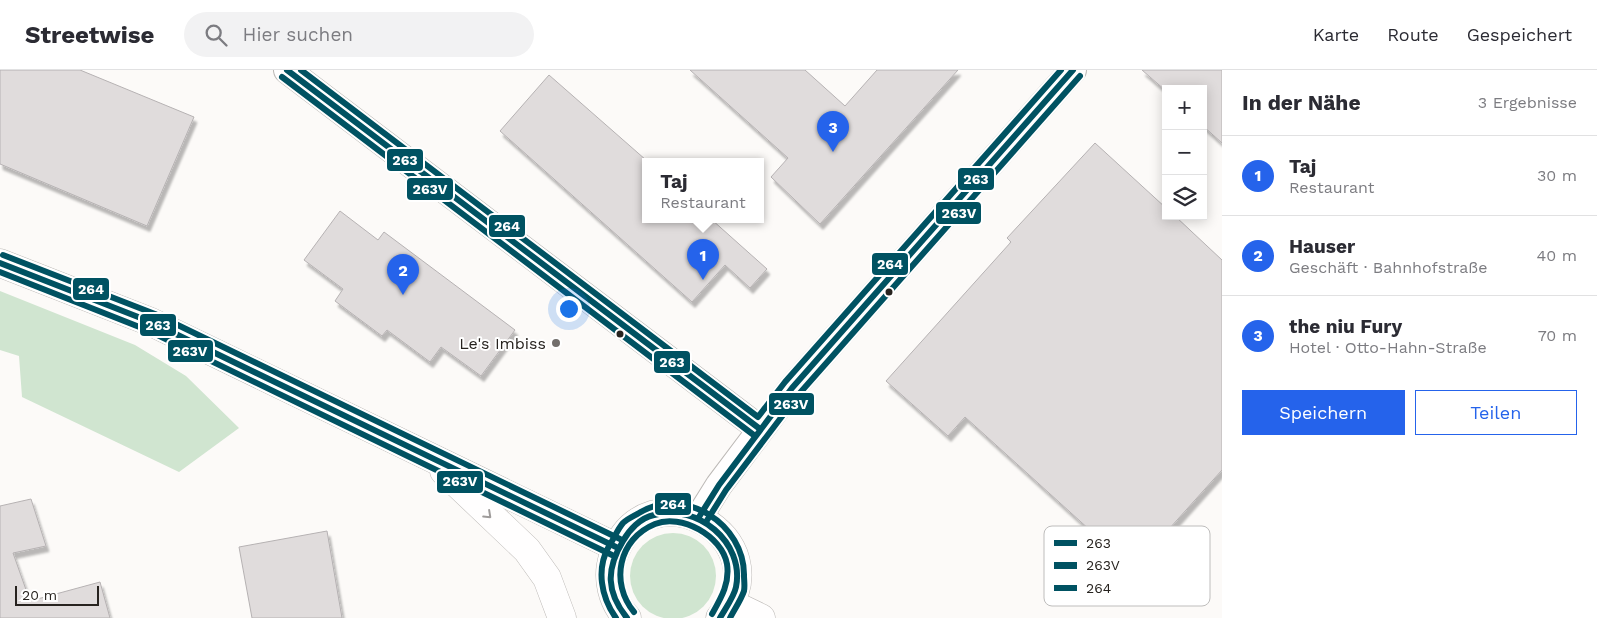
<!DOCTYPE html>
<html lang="de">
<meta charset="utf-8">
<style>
:root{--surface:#fff;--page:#f2f2f3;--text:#2b2b33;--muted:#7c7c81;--line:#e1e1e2;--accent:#2563eb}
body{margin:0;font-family:"Work Sans",sans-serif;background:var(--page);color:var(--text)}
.controls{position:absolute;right:15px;top:15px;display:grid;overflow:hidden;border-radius:0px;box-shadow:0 2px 12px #0003}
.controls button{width:45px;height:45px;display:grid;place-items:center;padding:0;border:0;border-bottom:1px solid var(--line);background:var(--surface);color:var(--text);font:25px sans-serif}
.scale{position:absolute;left:15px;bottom:12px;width:84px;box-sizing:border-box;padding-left:5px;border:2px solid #27231f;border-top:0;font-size:14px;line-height:18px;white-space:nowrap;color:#27231f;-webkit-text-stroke:4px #fff;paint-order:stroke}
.you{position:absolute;left:568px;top:238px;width:18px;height:18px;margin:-12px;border:4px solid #fff;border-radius:50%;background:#1a73e8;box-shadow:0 0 0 8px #1a73e833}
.badge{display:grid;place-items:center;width:32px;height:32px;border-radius:50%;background:var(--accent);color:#fff;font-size:16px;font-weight:700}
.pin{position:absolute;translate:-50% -41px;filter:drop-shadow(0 1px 2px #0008)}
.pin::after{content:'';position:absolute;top:26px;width:18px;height:15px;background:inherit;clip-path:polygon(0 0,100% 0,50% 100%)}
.popup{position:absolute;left:642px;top:88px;width:122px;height:65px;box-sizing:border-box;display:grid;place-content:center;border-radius:0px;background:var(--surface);filter:drop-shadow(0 1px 4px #0005);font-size:16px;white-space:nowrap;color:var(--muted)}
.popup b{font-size:19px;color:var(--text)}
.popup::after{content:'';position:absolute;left:50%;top:100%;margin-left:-10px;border:10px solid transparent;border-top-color:var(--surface)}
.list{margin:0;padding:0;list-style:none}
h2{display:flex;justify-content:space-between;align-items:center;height:65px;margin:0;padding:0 20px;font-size:21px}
h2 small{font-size:16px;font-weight:400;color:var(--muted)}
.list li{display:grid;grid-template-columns:32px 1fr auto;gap:15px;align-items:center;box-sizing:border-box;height:80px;padding:0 20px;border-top:1px solid var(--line)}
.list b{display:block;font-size:19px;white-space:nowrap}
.list p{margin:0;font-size:16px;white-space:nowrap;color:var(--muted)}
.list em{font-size:16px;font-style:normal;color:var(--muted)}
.actions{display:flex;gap:10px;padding:15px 20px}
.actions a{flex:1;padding:11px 0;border:1px solid var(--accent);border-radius:0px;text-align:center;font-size:18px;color:var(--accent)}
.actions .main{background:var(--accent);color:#fff}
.icon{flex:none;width:28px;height:28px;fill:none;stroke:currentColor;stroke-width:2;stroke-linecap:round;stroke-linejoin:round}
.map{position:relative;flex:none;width:1222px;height:548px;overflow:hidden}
header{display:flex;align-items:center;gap:30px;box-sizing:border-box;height:70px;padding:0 25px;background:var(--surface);border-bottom:1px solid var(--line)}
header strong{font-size:24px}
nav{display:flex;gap:28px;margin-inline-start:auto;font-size:18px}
.search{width:350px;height:45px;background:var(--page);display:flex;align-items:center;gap:12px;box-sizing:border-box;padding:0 18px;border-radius:28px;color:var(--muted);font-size:19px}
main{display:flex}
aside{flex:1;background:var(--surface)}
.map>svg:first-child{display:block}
</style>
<header>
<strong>Streetwise</strong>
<div class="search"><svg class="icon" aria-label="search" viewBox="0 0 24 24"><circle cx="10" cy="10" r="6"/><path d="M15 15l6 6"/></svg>Hier suchen</div>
<nav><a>Karte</a><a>Route</a><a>Gespeichert</a></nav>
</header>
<main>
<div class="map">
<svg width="1222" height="548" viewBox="0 0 1222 548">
<defs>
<filter id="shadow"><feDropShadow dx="3" dy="5.5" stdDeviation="1" flood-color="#0004"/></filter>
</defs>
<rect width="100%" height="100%" fill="#fcfaf8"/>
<g fill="#d0e5d0">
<polygon points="0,221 135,275 186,306 239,358 179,402 22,327 19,286 0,280"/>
<circle cx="673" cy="506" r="43"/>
</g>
<g fill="#e0dcdc" stroke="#b6b2b3" filter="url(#shadow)">
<polygon points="0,0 80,0 194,47 147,156 0,94"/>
<polygon points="690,0 805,0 845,36 877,0 958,0 820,154 771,107 788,88"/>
<polygon points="1142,0 1222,0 1222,73 1203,56 1203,19 1166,19 1166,21"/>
<polygon points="549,5 646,90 646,149 711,149 767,199 750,218 725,195 692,232 500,61"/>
<polygon points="1095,73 1166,138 1166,146 1175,146 1222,190 1222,400 1133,499 965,347 948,366 886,311 1011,172 1007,168"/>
<polygon points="340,141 378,170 384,162 515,260 481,306 441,277 430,292 387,260 382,266 335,231 343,219 304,190"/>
<polygon points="31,429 46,476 13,483 30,531 100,512 110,548 0,548 0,436"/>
<polygon points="327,461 342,548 252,548 239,477"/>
</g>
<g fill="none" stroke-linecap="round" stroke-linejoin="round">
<g stroke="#bcb9b6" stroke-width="28">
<g id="minor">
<polyline points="287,0 760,359"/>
<polyline points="699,447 719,415 792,318 1073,0"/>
</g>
</g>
<g stroke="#bcb9b6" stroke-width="29">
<g id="tertiary">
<polyline points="0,193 151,252 616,477"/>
<polyline points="444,401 527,480 547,508 562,548"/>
<polyline points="730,533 761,548"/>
<path d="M627 548C612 532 606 508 613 487 646 391 786 467 720 548"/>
</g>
</g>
<use href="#minor" stroke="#fffefe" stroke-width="26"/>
<use href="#tertiary" stroke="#fffefe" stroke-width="28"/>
<g stroke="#fff" stroke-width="10">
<g id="bus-1">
<polyline points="287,0 760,359"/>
<polyline points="0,193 151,252 616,477"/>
<polyline points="699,447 719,415 792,318 1073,0"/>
<path d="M627 548C606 522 606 499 623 471 629 460 640 448 654 445 697 433 745 472 736 517 734 527 725 539 720 548"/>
</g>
</g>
<g stroke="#fff" stroke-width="10">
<g id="bus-2">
<polyline points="282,7 755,366"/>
<polyline points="0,202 147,260 612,485"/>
<polyline points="706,452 726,420 799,324 1080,6"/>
<path d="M634 542C610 513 618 469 655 454 681 443 722 466 727 494 730 513 721 528 712 544"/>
</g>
</g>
<g stroke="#fff" stroke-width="10">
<g id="bus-3">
<polyline points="301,0 758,347 785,312 1061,0"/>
<polyline points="3,185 155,244 620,469"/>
<path d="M616 548C601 527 596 499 609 476 614 469 617 460 623 453 627 449 634 446 639 443 684 415 745 454 744 506 744 510 745 516 744 521 741 530 734 540 730 548"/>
</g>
</g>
<use href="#bus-1" stroke="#005262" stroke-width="6"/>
<use href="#bus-2" stroke="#005262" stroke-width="6"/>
<use href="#bus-3" stroke="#005262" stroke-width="6"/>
</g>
<defs><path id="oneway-chevron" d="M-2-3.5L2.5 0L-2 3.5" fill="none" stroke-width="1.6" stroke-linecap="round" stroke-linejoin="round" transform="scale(1.25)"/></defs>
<use stroke="#9e9b9a" href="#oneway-chevron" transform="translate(488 445) rotate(43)"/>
<g fill="#27231f" stroke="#fff" stroke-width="2">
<circle cx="889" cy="222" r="4.5"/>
<circle cx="620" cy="264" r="4.5"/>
</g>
<circle fill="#726e6b" stroke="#fff" stroke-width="2" cx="556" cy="273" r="5"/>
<g text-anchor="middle" stroke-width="4" stroke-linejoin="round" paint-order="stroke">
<g font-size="16" fill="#27231f" stroke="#fff" text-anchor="end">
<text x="546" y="279">Le's Imbiss</text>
</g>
</g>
<rect x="1044" y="456" width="166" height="80" rx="8" fill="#fff" stroke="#bebdbc" stroke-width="1"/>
<rect x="1054" y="470" width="23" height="6" fill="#005262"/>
<rect x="1054" y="492" width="23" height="7" fill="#005262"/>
<rect x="1054" y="515" width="23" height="6" fill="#005262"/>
<g font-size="14" fill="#27231f">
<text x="1086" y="478">263</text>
<text x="1086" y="500">263V</text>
<text x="1086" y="523">264</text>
</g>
<g stroke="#fff" stroke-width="2">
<rect x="386" y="78" width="38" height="24" rx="5" fill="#005262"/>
<rect x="957" y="97" width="38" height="24" rx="5" fill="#005262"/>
<rect x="406" y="107" width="48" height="24" rx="5" fill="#005262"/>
<rect x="935" y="131" width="47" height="24" rx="5" fill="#005262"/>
<rect x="488" y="144" width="38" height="24" rx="5" fill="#005262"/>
<rect x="871" y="182" width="38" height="24" rx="5" fill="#005262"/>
<rect x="72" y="207" width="38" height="24" rx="5" fill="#005262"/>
<rect x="139" y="243" width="38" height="24" rx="5" fill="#005262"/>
<rect x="167" y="269" width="47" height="24" rx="5" fill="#005262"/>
<rect x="653" y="280" width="38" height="24" rx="5" fill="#005262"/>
<rect x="768" y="322" width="47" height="24" rx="5" fill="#005262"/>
<rect x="436" y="400" width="48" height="24" rx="5" fill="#005262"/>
<rect x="654" y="422" width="38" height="24" rx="5" fill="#005262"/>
</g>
<g font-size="14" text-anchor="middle" font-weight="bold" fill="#fff">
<text x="405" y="95">263</text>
<text x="976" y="114">263</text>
<text x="430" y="124">263V</text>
<text x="959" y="148">263V</text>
<text x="507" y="161">264</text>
<text x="890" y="199">264</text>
<text x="91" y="224">264</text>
<text x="158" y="260">263</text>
<text x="190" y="286">263V</text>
<text x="672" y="297">263</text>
<text x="791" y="339">263V</text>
<text x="460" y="416">263V</text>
<text x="673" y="439">264</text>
</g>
</svg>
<div class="controls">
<button>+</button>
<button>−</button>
<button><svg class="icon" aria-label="layers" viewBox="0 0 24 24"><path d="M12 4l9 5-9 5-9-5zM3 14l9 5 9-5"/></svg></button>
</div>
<div class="scale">20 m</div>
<div class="you"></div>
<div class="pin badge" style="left:703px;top:210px">1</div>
<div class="popup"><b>Taj</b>Restaurant</div>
<div class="pin badge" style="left:403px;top:225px">2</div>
<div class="pin badge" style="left:833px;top:82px">3</div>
</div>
<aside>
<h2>In der Nähe<small>3 Ergebnisse</small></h2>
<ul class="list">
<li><span class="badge">1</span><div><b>Taj</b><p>Restaurant</p></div><em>30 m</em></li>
<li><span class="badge">2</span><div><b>Hauser</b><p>Geschäft · Bahnhofstraße</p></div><em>40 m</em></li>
<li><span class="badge">3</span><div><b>the niu Fury</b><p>Hotel · Otto-Hahn-Straße</p></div><em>70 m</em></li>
</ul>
<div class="actions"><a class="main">Speichern</a><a>Teilen</a></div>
</aside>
</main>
